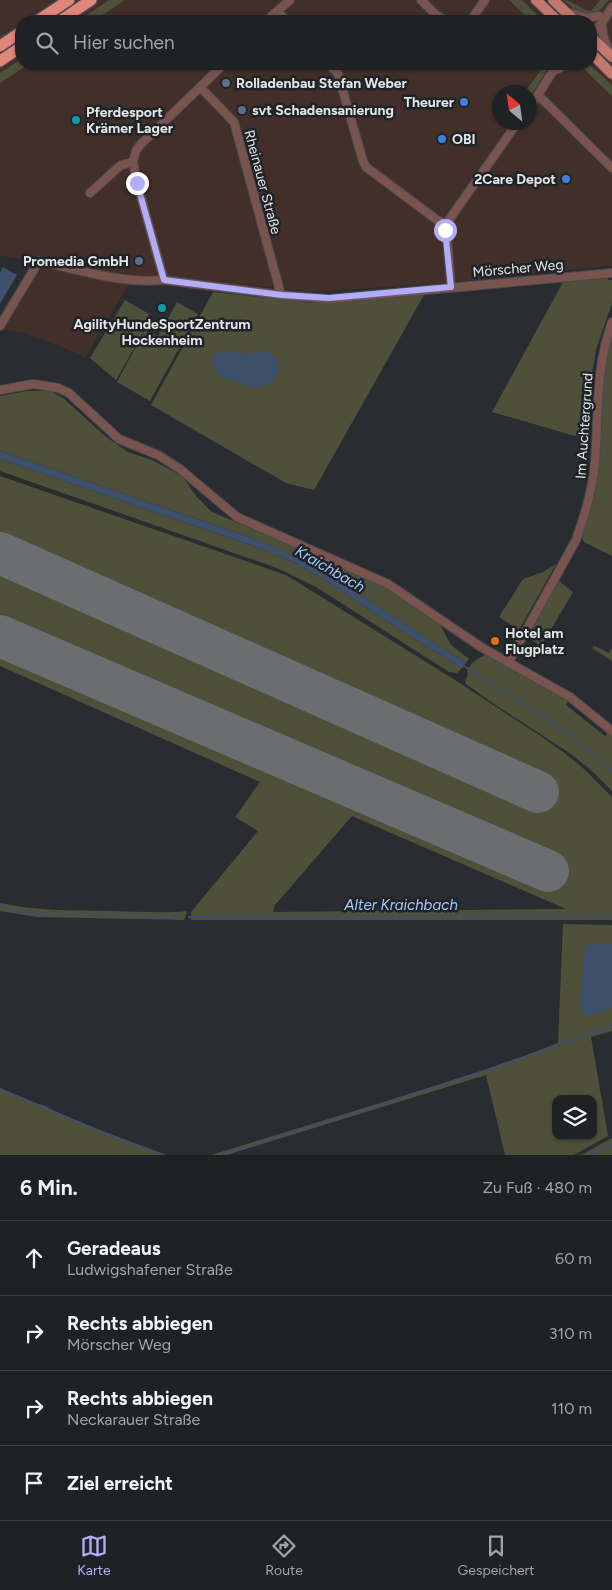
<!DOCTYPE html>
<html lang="de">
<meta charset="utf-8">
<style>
:root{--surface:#1f2225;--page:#2c2f32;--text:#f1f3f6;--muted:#a1a4a7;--line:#3c3f42;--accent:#b1adfa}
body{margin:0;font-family:Figtree,sans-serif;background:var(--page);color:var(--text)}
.controls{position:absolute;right:15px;bottom:15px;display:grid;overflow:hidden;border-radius:10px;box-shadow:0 1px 4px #0004}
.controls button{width:45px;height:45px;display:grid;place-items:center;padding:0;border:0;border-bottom:1px solid var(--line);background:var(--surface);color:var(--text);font:25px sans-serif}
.compass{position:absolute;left:492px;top:85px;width:45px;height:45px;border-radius:50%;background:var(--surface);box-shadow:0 1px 4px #0004;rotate:331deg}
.stop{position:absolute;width:15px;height:15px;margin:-11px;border:4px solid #b1adfa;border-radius:50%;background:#fff}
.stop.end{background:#b1adfa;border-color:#fff;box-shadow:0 1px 5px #0008}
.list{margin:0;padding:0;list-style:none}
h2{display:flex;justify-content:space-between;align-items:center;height:65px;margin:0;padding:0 20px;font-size:21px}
h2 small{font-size:16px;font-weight:400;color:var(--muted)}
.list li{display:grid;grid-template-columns:32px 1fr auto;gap:15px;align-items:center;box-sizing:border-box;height:75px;padding:0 20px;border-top:1px solid var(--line)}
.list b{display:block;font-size:19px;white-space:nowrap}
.list p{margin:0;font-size:16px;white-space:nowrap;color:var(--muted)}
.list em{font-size:16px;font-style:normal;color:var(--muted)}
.icon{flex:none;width:28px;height:28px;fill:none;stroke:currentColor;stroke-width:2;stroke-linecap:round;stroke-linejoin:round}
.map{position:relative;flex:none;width:612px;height:1155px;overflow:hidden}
.search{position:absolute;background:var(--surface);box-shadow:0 1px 4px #0004;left:15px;right:15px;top:15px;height:55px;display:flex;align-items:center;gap:12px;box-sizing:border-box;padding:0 18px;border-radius:20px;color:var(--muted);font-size:19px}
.sheet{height:365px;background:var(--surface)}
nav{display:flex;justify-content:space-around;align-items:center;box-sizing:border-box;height:70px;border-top:1px solid var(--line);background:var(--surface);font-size:14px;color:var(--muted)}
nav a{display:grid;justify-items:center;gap:2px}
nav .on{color:var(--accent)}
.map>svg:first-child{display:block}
</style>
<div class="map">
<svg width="612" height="1155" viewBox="0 0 612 1155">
<rect width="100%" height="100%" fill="#292d31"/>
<path fill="#422f29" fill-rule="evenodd" d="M0 0H612V266L445 283 314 292 157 275 128 286 85 358 70 350 23 333 3 329 0 328V316L29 268 28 264 25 260 0 255ZM21 21H591V64H21ZM500 92H530V122H500Z"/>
<g fill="#4f503a" fill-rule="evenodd">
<polygon points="109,0 125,0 93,21 78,21"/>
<polygon points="509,0 522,0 543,21 531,21"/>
<path d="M563 0C573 0 580 10 591 11L600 0H609C605 4 601 10 597 12 585 20 571 6 563 0Z"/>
<polygon points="21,59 21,64 29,64 0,83 0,73"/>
<polygon points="545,64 550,64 530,98 530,92 525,92"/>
<polygon points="579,64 589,64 612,85 612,96"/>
<polygon points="608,277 608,280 612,280 612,303 596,350 590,384 589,440 492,412 563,282"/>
<polygon points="213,292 311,303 424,295 314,490 286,483 151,405"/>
<polygon points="125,300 149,314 147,318 150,320 116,380 90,358"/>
<polygon points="177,302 198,314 150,401 117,382 145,330 158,336"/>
<polygon points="612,332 612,556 584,542 582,538 595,488 603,376"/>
<polygon points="26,391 50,391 63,398 105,436 128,452 154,461 182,476 197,497 212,512 328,560 384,587 438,621 451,645 469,659 466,663 311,564 249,537 0,451 0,396"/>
<polygon points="0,459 248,544 291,561 322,578 389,623 462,668 457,673 449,672 316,587 277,568 0,471"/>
<path d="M0 476 286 575 455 680 539 735 562 751 584 769 612 797V920H193L191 919V912L258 831 235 817 260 782 0 666ZM352 816 566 909 273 912 275 905Z"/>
<polygon points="556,564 519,630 499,617 523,579 543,572"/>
<polygon points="559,581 573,592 541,646 526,636"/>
<polygon points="595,646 609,653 612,648 612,661 592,648"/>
<path d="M487 654 569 699 566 705 605 736 610 731 612 733V791L592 771 571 754 494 704 466 684 465 681 468 674 467 671C472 661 477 659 487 654Z"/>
<path d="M0 903C35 911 71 910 107 911 134 911 161 914 187 911L184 920 37 917 0 911Z"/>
<path d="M563 924 612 925V1031L591 1037 608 1136 574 1155H505L486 1075 226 1155H211L485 1071 558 1043ZM556 1099H593V1136H556Z"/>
<polygon points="0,1088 27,1101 46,1106 58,1114 166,1155 0,1155"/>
<polygon points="612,1138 612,1155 581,1155"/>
</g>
<g fill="#3d506c">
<polygon points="3,267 17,275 0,304 0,273"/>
<polygon points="228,351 241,354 265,351 272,354 277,361 277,375 273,381 266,386 257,387 246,386 236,381 225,379 219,375 214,366 212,358 216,353"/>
<polygon points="0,451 249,537 287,553 318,568 466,663 462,668 389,623 322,578 291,561 248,544 0,459"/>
<path d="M589 944H612V1008L587 1016C581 1013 581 1010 580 1004L584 953Z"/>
</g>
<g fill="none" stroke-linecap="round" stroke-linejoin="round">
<g stroke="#3d506c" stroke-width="2">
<polyline points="464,666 555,724 590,751 612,771"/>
<polyline points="0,905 24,913 55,915 180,917"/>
<polyline points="189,917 612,916"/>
<polyline points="0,1089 123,1141 164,1155"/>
<polyline points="223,1155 487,1070 612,1026"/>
<polyline points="592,1155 612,1144"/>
</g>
<g stroke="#6a6e71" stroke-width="42">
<polyline points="0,553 538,792"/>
<polyline points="0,636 548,871"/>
</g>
<g stroke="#474a4e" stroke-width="10">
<g id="minor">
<polyline points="421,0 435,14 446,21"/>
<polyline points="278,12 287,21"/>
<polyline points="567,12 586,18 599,16"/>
<polyline points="266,21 290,0"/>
<polyline points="470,21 485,0"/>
<polyline points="602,23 603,35 610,55"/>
<polyline points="591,35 602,23 612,7"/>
<polyline points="329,64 338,74 363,161 366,167 437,220 446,224"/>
<polyline points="553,71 560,68 564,64"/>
<polyline points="200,87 234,122 281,295"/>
<polyline points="538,95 612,168"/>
<polyline points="530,107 553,71 555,64"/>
<polyline points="133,162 137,183 164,280"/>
<polyline points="90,193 121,165 133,162 136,151 140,145 224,64"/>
<polyline points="451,287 446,224 518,122"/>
<path d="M0 326 39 261C80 270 122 284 164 280L281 295 329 299 612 273"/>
<polyline points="0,390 33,384 58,388 69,393 119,439 158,455 180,469 237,517 388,584 481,647 570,697 612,731"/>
<path d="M508 663 576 540C585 515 593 489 595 462 599 413 595 370 612 322"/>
</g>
</g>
<g stroke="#474a4e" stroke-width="12">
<g id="major">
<polyline points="536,0 558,21"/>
<polyline points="553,0 575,21"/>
<polyline points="591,37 612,57"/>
<polyline points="591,53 612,74"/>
</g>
</g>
<g stroke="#474a4e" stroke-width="14">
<g id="highway">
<polyline points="37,21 69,0"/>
<polyline points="60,21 91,0"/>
<polyline points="0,46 21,32"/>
<polyline points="0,61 21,47"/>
</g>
</g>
<use href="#minor" stroke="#79544f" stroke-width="8"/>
<use href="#major" stroke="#c3786f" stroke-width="10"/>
<use href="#highway" stroke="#e0867b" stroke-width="11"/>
</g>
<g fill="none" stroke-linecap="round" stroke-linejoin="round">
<polyline stroke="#b1adfa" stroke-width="6" points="137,183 164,280 282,295 329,298 451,287 445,230"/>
</g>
<g fill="#5c6f8a" stroke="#202427" stroke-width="2">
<circle cx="226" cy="83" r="5"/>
<circle cx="242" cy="110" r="5"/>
<circle cx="139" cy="261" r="5"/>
</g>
<g fill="#3f7fe0" stroke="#202427" stroke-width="2">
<circle cx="464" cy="102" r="5"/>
<circle cx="442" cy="139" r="5"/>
<circle cx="566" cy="179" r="5"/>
</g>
<g fill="#0f9aa8" stroke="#202427" stroke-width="2">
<circle cx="76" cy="120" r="5"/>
<circle cx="162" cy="308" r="5"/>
</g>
<circle fill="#e8710a" stroke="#202427" stroke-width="2" cx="495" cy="641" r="5"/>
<g text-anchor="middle" stroke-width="5" stroke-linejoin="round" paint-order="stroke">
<g font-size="14" font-weight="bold" fill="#e2e5e7" stroke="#202427" text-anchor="start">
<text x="236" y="88">Rolladenbau Stefan Weber</text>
<text x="454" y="107" text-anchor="end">Theurer</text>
<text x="252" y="115">svt Schadensanierung</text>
<text x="86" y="117">Pferdesport<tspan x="86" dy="16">Krämer Lager</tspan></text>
<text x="452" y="144">OBI</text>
<text x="556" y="184" text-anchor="end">2Care Depot</text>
<text x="129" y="266" text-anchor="end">Promedia GmbH</text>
<text x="162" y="329" text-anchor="middle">AgilityHundeSportZentrum<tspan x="162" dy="16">Hockenheim</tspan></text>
<text x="505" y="638">Hotel am<tspan x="505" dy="16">Flugplatz</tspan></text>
</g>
<g font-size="14" fill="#e2e5e7" stroke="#202427">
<text transform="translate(263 182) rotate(75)" y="5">Rheinauer Straße</text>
<text transform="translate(518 268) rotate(-5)" y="5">Mörscher Weg</text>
<text transform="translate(584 426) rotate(-86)" y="5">Im Auchtergrund</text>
</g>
<g font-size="15" font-style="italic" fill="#a5c9fd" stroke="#202427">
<text transform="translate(330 569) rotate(30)" y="5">Kraichbach</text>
<text x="401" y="910">Alter Kraichbach</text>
</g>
</g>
</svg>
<div class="controls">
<button><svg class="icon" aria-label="layers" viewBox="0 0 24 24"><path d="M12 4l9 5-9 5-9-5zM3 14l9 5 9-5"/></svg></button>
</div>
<svg class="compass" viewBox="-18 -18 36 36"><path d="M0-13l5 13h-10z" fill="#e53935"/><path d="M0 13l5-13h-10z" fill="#a1a4a7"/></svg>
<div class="stop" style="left:445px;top:230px"></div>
<div class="stop end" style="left:137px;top:183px"></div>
<div class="search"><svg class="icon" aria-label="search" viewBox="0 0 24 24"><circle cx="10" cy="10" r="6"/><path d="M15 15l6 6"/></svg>Hier suchen</div>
</div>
<section class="sheet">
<h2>6 Min.<small>Zu Fuß · 480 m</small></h2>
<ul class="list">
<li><svg class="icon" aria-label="ahead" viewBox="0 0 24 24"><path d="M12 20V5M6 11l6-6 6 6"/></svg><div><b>Geradeaus</b><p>Ludwigshafener Straße</p></div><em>60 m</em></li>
<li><svg class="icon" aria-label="right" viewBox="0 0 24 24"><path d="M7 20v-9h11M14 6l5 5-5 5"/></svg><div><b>Rechts abbiegen</b><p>Mörscher Weg</p></div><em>310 m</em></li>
<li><svg class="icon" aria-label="right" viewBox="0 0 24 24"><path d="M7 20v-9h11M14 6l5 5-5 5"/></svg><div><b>Rechts abbiegen</b><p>Neckarauer Straße</p></div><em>110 m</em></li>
<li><svg class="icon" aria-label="arrive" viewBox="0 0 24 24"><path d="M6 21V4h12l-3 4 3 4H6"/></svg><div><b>Ziel erreicht</b></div></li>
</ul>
</section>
<nav>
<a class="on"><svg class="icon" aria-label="map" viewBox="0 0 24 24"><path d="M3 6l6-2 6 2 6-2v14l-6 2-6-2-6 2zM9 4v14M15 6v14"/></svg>Karte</a>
<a><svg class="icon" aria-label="directions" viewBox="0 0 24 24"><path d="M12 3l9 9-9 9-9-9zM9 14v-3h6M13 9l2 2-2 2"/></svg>Route</a>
<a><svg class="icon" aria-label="saved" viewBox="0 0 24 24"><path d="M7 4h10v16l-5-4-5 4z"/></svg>Gespeichert</a>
</nav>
